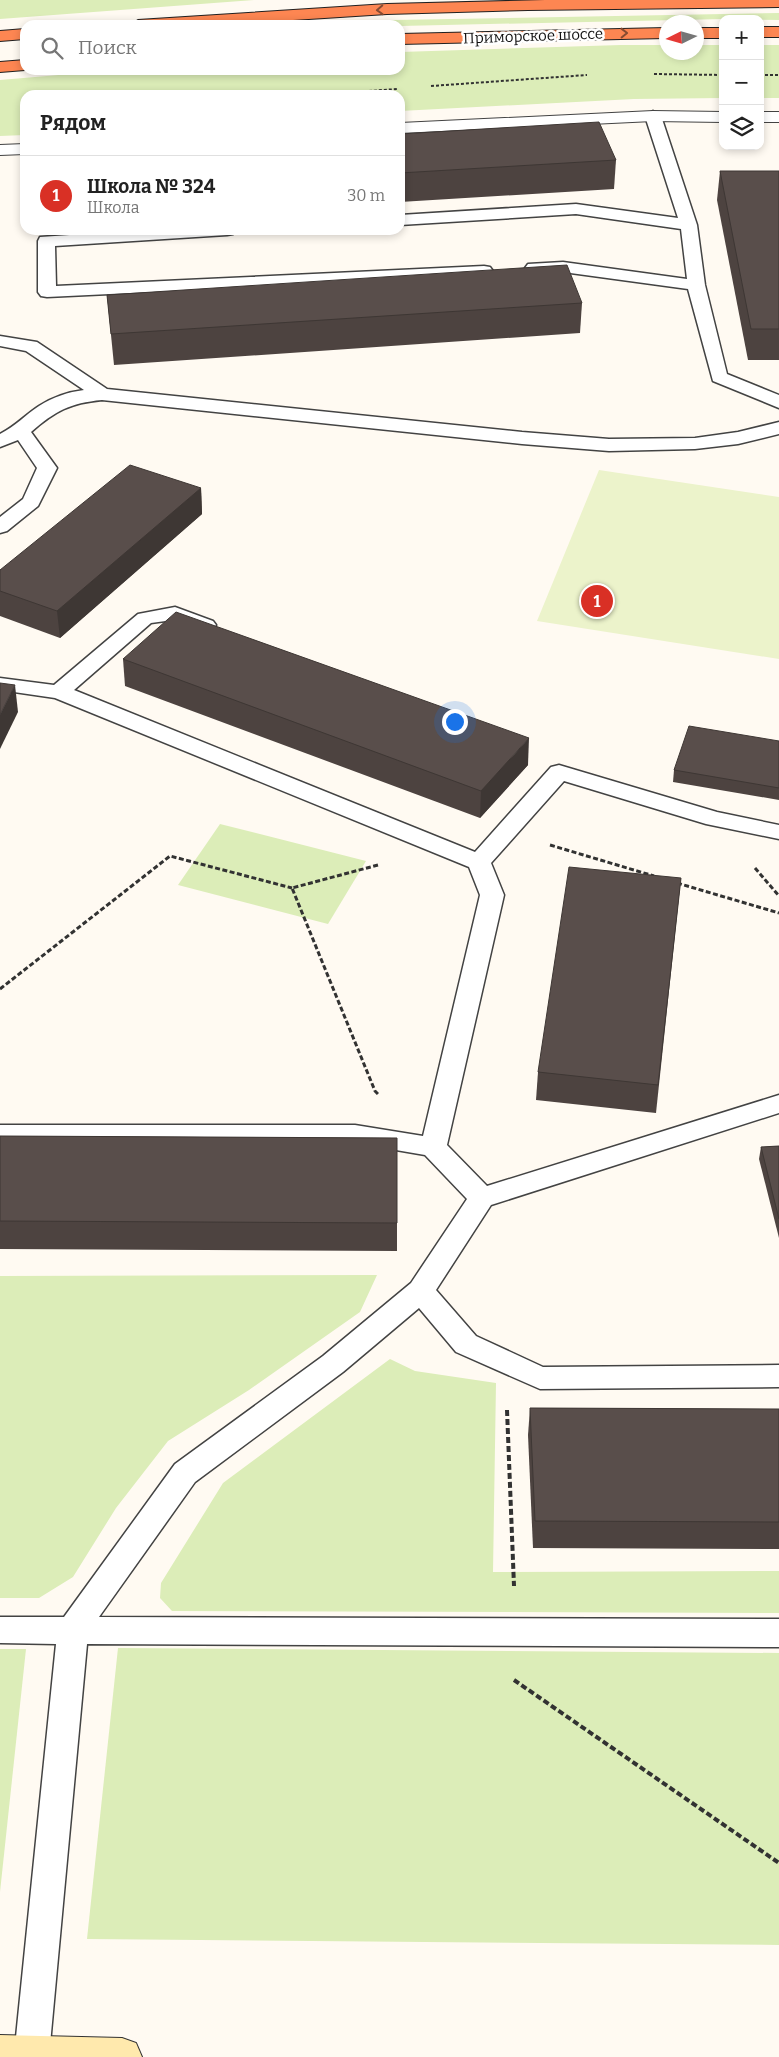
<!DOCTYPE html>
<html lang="ru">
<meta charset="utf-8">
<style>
:root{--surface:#fff;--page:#f6f6f6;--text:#222;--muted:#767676;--line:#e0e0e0;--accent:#d93025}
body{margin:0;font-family:Bitter,serif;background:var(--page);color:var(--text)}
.controls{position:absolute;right:15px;top:15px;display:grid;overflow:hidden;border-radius:10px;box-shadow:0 2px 8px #0003}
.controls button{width:45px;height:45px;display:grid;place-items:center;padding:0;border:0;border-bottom:1px solid var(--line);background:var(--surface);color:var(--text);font:25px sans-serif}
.compass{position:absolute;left:659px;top:15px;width:45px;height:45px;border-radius:50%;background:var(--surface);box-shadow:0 2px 8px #0003;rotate:265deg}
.you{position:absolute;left:454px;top:721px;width:18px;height:18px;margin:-12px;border:4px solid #fff;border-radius:50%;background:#1a73e8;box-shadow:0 0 0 8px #1a73e833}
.badge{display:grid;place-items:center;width:32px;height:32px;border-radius:50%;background:var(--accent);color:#fff;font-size:16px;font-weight:700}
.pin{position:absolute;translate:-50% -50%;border:2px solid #fff;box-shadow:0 1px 5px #0006}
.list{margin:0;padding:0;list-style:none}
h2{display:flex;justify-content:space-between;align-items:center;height:65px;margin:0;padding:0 20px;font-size:21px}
h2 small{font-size:16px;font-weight:400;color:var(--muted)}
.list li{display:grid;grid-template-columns:32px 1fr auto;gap:15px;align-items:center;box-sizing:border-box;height:80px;padding:0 20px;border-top:1px solid var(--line)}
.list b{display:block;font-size:19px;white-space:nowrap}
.list p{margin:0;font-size:16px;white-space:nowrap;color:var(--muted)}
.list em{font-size:16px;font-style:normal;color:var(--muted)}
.icon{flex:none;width:28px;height:28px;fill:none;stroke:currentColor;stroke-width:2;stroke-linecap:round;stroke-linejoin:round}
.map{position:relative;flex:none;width:779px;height:2057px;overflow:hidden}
.search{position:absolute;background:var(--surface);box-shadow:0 2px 8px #0003;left:20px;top:20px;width:385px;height:55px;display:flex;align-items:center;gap:12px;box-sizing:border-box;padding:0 18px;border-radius:15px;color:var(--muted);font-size:19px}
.panel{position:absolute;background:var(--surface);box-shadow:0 2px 8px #0003;left:20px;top:90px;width:385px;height:145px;border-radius:15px}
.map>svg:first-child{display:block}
</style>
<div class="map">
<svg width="779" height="2057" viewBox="0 0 779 2057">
<rect width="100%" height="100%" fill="#fffaf2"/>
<g fill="#dcedb8">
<polygon points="0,0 254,0 0,19"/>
<polygon points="779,13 779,20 723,19 400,26 298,25 393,20"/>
<polygon points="621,45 666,45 666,52 696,52 697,45 723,45 723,98 634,99 400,111 400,95 25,95 25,135 0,136 0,80 117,70 400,70 400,52"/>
<rect x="760" y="45" width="19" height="53"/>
<polygon points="220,824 366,861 328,924 178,885"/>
<polygon points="377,1275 360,1312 249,1390 168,1441 116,1508 73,1577 39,1598 0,1598 0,1276"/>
<polygon points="390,1359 415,1371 496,1383 493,1572 779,1571 779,1613 172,1611 160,1598 161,1583 223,1483"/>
<polygon points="118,1648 779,1653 779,1945 87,1939"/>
<polygon points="0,1649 26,1649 0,1892"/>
</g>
<polygon fill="#ecf3cb" points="599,470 779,497 779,659 537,621"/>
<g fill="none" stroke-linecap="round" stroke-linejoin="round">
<g stroke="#434343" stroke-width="3">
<g id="lane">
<polygon points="653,111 661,116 697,225 705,285 727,374 779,395 779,408 713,381 688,289 563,272 528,272 525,268 528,264 563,262 687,279 681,229 576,214 400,225 400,215 576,204 678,218 645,116"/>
<polygon points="144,230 235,230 233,234 227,235 55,246 56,286 484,266 490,267 493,271 490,275 484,276 47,297 41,296 38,292 38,241 40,237"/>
<path d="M0 336 37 342 107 389 522 432 609 439 695 438 738 432 779 422V434L738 444 695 449 609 451 522 444 102 400C70 403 55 411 31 432L57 468 38 506 7 531 0 533V517L23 499 37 468 18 440 0 447V434C16 426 25 415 39 406 53 397 68 392 84 390L26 351 0 346Z"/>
<polygon points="175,607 213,621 216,625 213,629 206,631 173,620 151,623 74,690 475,852 551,767 559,765 717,812 779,825 779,839 706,824 564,781 491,863 504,895 447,1145 487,1186 779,1095 779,1113 491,1205 436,1290 476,1336 543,1367 779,1365 779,1387 540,1389 456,1352 419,1308 343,1372 195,1482 99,1617 779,1619 779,1647 87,1644 49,2055 48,2057 14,2057 56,1644 0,1643 0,1617 64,1617 175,1464 323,1356 411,1283 467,1199 425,1155 355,1143 0,1143 0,1125 355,1125 423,1136 480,895 469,867 55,698 0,690 0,678 54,685 138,614"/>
</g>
</g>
<g stroke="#434343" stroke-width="2">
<g id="street">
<polygon points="653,111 723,112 723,122 653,121 400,133 400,123"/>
<rect x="760" y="112" width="19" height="10"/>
<polygon points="25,144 25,154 0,155 0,145"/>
</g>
</g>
<g stroke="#323232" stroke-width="2">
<polygon id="secondary" points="0,2035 122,2038 136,2043 142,2057 0,2057"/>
</g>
<g stroke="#212121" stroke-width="2">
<g id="highway">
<polygon points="545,0 779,0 779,7 528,10 387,14 214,25 130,25 138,20 387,4"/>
<rect x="760" y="27" width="19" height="10"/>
<polygon points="666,28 666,38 400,44 400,34"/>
<rect x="696" y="28" width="27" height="10"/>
<polygon points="25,29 25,39 0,41 0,31"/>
<polygon points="25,60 25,70 0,72 0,62"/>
</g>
</g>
<g stroke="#323232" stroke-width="2" stroke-dasharray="3 2" stroke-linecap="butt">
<polyline points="654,74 723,75"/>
<polyline points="760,75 779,75"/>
<polyline points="431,86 587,75"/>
<polyline points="309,95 398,89"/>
</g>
<g stroke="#323232" stroke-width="3" stroke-dasharray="5 2.5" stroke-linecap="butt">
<polyline points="550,845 654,876"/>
<polyline points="378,865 292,888 375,1091 379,1095"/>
<polyline points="755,868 779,896"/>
<polyline points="677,883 779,913"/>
<polyline points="0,989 170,856 292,888"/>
</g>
<g stroke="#323232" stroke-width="4" stroke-dasharray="6 3" stroke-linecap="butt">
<polyline points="507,1410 514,1586"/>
<polyline points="514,1680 779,1863"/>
</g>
<use href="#lane" fill="#fff" fill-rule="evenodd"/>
<use href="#street" fill="#fff" fill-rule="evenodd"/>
<use href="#secondary" fill="#ffe9ad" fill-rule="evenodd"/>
<use href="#highway" fill="#fd8652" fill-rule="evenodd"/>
</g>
<g fill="#4d4340">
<polygon points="400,134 616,160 614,189 400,202"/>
<polygon points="720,171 779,171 779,360 748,360 717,200"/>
<polygon points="107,295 582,303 580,333 114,365"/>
<polygon points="201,488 202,514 60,638 0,616 0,570"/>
<polygon points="123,659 528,765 480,818 125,686"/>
<polygon points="779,741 779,800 673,782 674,770"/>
<polygon points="681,878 656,1113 536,1100 538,1072"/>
<polygon points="0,1136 397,1138 397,1251 0,1249"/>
<polygon points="779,1146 779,1238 759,1159 761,1147"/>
<polygon points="530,1408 779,1409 779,1549 533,1548 528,1435"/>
</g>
<g fill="#3e3734">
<polygon points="201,488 202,514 60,638 57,611"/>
<polygon points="15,685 18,712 0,749 0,715"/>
<polygon points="529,738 528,765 480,818 481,791"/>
</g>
<g fill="#594e4b" stroke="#3e3734">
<polygon points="599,122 616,160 400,173 400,134"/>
<polygon points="720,171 779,171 779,329 751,329"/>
<polygon points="567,265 582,303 111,334 107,295"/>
<polygon points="130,465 201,488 57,611 0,591 0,570"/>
<polygon points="176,612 529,738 481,791 123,659"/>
<polygon points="0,683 15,685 0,715"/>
<polygon points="689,726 779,741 779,788 674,770"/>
<polygon points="569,867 681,878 658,1085 538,1072"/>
<polygon points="0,1136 397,1138 397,1223 0,1221"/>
<polygon points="779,1146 779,1219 761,1147"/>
<polygon points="530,1408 779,1409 779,1522 535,1521"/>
</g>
<defs><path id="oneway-chevron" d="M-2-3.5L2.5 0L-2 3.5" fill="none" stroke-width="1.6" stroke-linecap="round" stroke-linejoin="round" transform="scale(1.25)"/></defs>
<g stroke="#864b31">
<use href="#oneway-chevron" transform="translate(380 10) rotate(177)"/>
<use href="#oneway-chevron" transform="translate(624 33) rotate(-1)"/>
</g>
<g text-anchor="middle" stroke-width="5" stroke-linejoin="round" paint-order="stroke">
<g font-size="15" fill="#101010" stroke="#fff">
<text transform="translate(533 36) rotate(-2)" y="5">Приморское шоссе</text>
</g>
</g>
</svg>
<div class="controls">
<button>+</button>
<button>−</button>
<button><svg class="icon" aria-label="layers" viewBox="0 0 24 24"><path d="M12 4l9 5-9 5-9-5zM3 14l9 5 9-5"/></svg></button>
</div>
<svg class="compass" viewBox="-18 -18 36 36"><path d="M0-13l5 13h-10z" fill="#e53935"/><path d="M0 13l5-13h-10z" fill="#767676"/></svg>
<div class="you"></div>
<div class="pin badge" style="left:597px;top:601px">1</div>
<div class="search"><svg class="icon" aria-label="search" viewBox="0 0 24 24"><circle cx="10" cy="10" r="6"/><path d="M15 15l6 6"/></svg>Поиск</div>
<section class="panel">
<h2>Рядом<small></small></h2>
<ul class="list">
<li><span class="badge">1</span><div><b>Школа № 324</b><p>Школа</p></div><em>30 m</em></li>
</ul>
</section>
</div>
